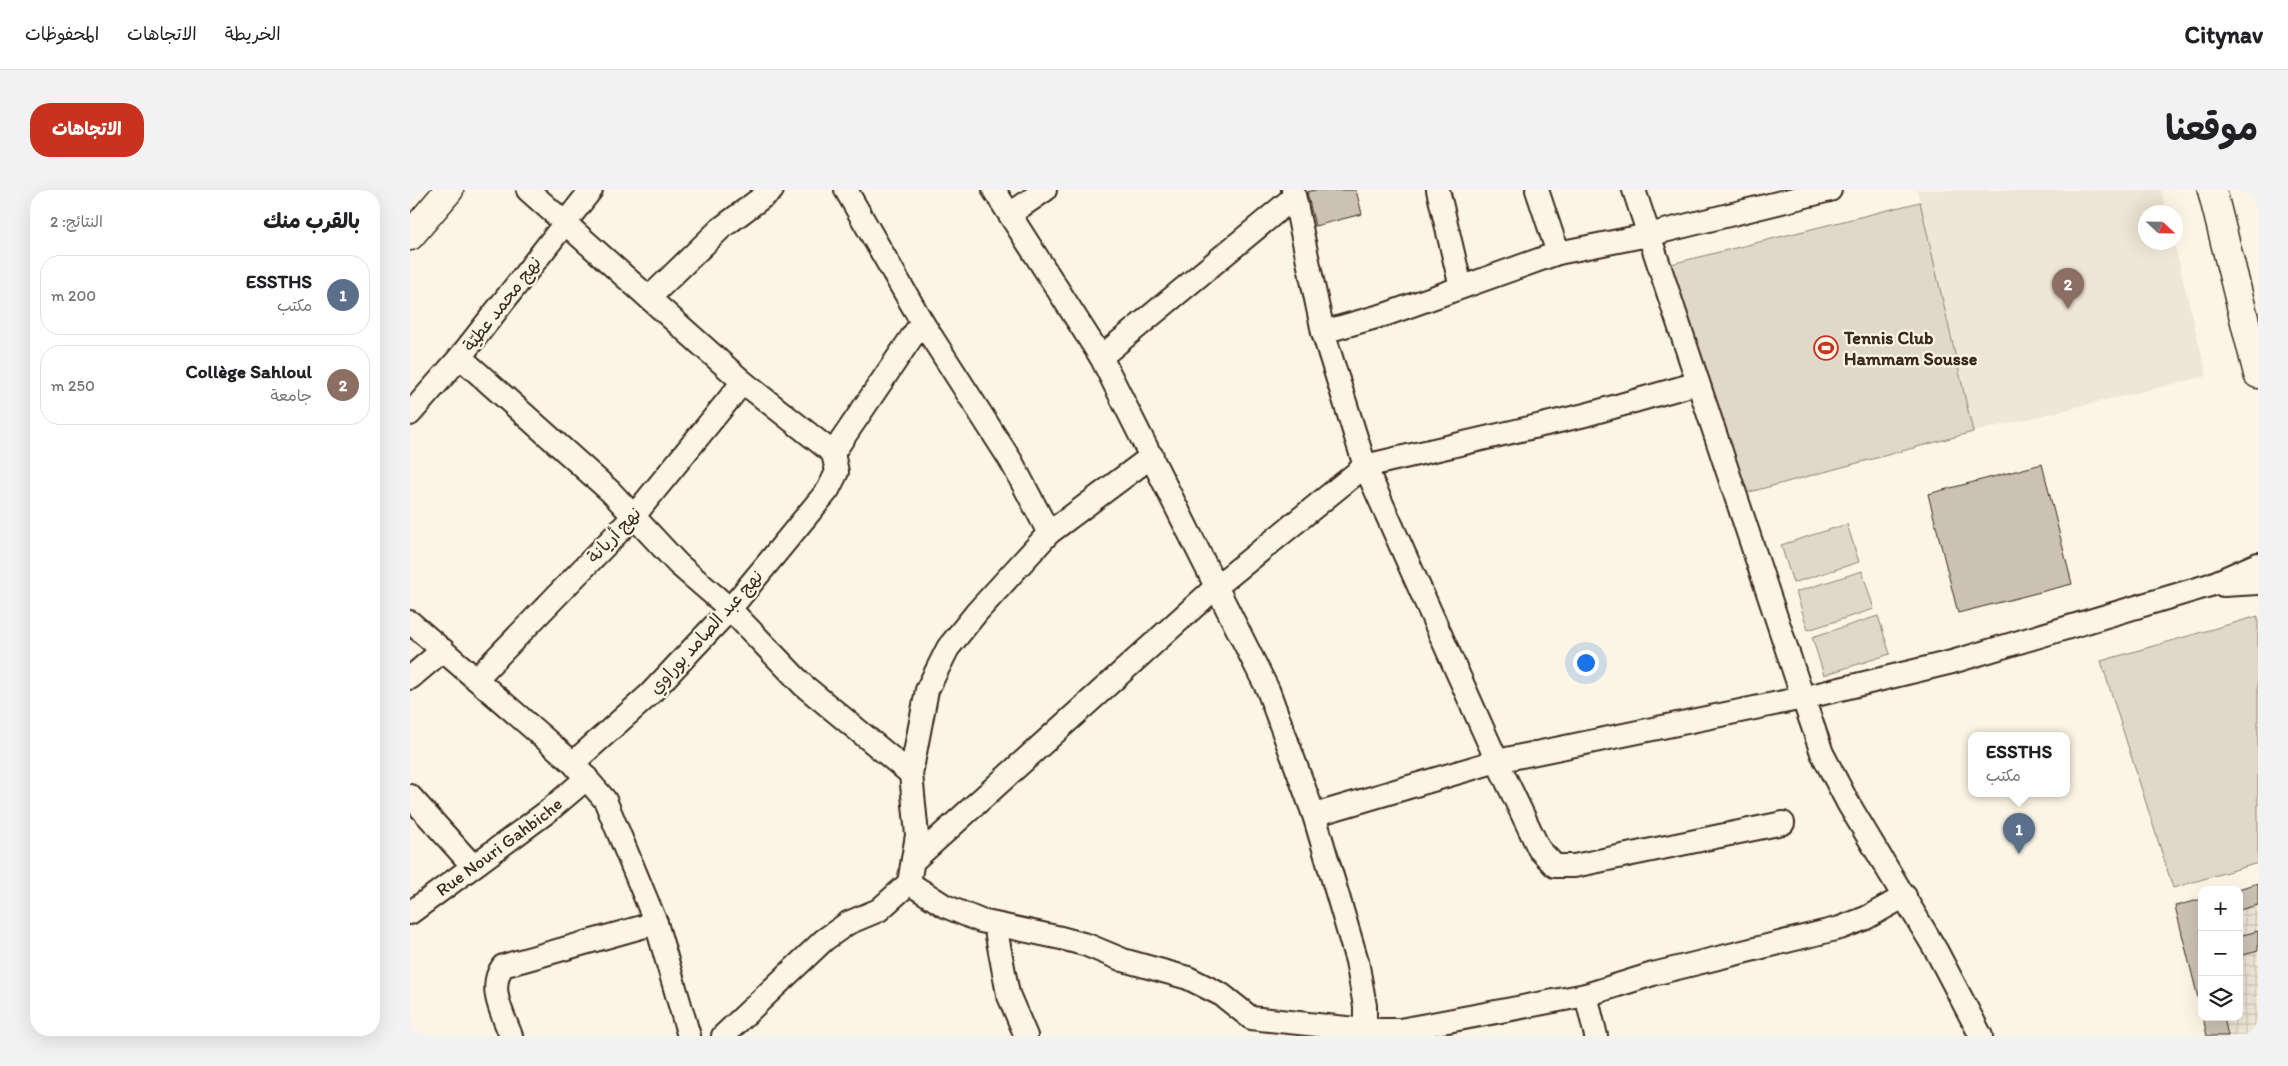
<!DOCTYPE html>
<html lang="ar">
<meta charset="utf-8">
<style>
:root{--surface:#fff;--page:#f2f2f2;--text:#202124;--muted:#757577;--line:#e0e0e0;--accent:#c8321e}
body{margin:0;font-family:Itim,"Playpen Sans Arabic",sans-serif;background:var(--page);color:var(--text);direction:rtl}
.controls{position:absolute;right:15px;bottom:15px;display:grid;overflow:hidden;border-radius:10px;box-shadow:0 5px 20px #0002}
.controls button{width:45px;height:45px;display:grid;place-items:center;padding:0;border:0;border-bottom:1px solid var(--line);background:var(--surface);color:var(--text);font:25px sans-serif}
.compass{position:absolute;left:1728px;top:15px;width:45px;height:45px;border-radius:50%;background:var(--surface);box-shadow:0 5px 20px #0002;rotate:112deg}
.you{position:absolute;left:1175px;top:472px;width:18px;height:18px;margin:-12px;border:4px solid #fff;border-radius:50%;background:#1a73e8;box-shadow:0 0 0 8px #1a73e833}
.badge{display:grid;place-items:center;width:32px;height:32px;border-radius:50%;background:var(--accent);color:#fff;font-size:16px;font-weight:700}
.pin{position:absolute;translate:-50% -41px;filter:drop-shadow(0 1px 2px #0008)}
.pin::after{content:'';position:absolute;top:26px;width:18px;height:15px;background:inherit;clip-path:polygon(0 0,100% 0,50% 100%)}
.popup{position:absolute;left:1558px;top:542px;width:102px;height:65px;box-sizing:border-box;display:grid;place-content:center;border-radius:10px;background:var(--surface);filter:drop-shadow(0 1px 4px #0005);font-size:16px;white-space:nowrap;color:var(--muted)}
.popup b{font-size:19px;color:var(--text)}
.popup::after{content:'';position:absolute;left:50%;top:100%;margin-left:-10px;border:10px solid transparent;border-top-color:var(--surface)}
.list{margin:0;padding:0;list-style:none}
h2{display:flex;justify-content:space-between;align-items:center;height:65px;margin:0;padding:0 20px;font-size:21px}
h2 small{font-size:16px;font-weight:400;color:var(--muted)}
.list li{display:grid;grid-template-columns:32px 1fr auto;gap:15px;align-items:center;box-sizing:border-box;height:80px;margin:0 10px 10px;padding:0 10px;border:1px solid var(--line);border-radius:20px}
.list b{display:block;font-size:19px;white-space:nowrap}
.list p{margin:0;font-size:16px;white-space:nowrap;color:var(--muted)}
.list em{font-size:16px;font-style:normal;color:var(--muted)}
.icon{flex:none;width:28px;height:28px;fill:none;stroke:currentColor;stroke-width:2;stroke-linecap:round;stroke-linejoin:round}
.map{position:relative;flex:none;width:1848px;height:846px;overflow:hidden;direction:ltr;border-radius:20px}
header{display:flex;align-items:center;gap:30px;box-sizing:border-box;height:70px;padding:0 25px;background:var(--surface);border-bottom:1px solid var(--line)}
header strong{font-size:24px}
nav{display:flex;gap:28px;margin-inline-start:auto;font-size:18px}
.intro{display:flex;align-items:center;justify-content:space-between;box-sizing:border-box;height:120px;padding:0 30px}
h1{margin:0;font-size:35px}
.button{padding:12px 22px;border-radius:20px;background:var(--accent);color:#fff;font-size:18px;font-weight:700}
main{display:flex;gap:30px;padding:0 30px}
aside{flex:1;background:var(--surface);border-radius:20px;box-shadow:0 5px 20px #0002}
.map>svg:first-child{display:block}
</style>
<header>
<strong>Citynav</strong>
<nav><a>الخريطة</a><a>الاتجاهات</a><a>المحفوظات</a></nav>
</header>
<div class="intro"><h1>موقعنا</h1><a class="button">الاتجاهات</a></div>
<main>
<div class="map">
<svg width="1848" height="846" viewBox="0 0 1848 846">
<defs>
<pattern id="industrial-grid" width="8" height="8" patternUnits="userSpaceOnUse" patternTransform="scale(1.25)"><rect width="8" height="8" fill="#eee6d6"/><path d="M0 4h8M4 0v8" fill="none" stroke="#cdc5b7"/></pattern>
</defs>
<rect width="100%" height="100%" fill="#fcf5e5"/>
<filter id="ink" filterUnits="userSpaceOnUse"><feTurbulence type="fractalNoise" baseFrequency=".02" numOctaves="2"/><feDisplacementMap in="SourceGraphic" scale="10" xChannelSelector="R" yChannelSelector="G"/><feConvolveMatrix kernelMatrix="1 2 1 2 8 2 1 2 1" color-interpolation-filters="sRGB"/></filter>
<g filter="url(#ink)">
<polygon fill="#eee6d6" points="1507,0 1751,0 1757,22 1736,22 1736,52 1764,53 1797,186 1563,242"/>
<polygon fill="url(#industrial-grid)" points="1848,693 1848,846 1797,846 1793,827 1829,827 1829,700 1825,700"/>
<g fill="#e0d8c8" stroke="#8e8173">
<polygon points="1510,12 1563,242 1336,303 1261,74"/>
<polygon points="1437,334 1449,372 1383,393 1371,355"/>
<polygon points="1452,381 1464,419 1398,440 1386,402"/>
<polygon points="1468,426 1480,464 1414,485 1402,447"/>
<polygon points="1848,426 1848,673 1763,698 1691,471"/>
</g>
<g fill="#ccc2b3" stroke="#3b2a1e">
<polygon points="905,0 946,0 952,24 905,36 897,2"/>
<polygon points="1632,274 1662,394 1548,423 1518,304"/>
<polygon points="1848,693 1848,715 1829,720 1829,700 1825,700"/>
<polygon points="1792,709 1791,730 1792,824 1765,716"/>
<polygon points="1848,741 1848,761 1829,766 1829,746"/>
<polygon points="1793,827 1814,827 1818,846 1797,846"/>
</g>
<g fill="none" stroke-linecap="round" stroke-linejoin="round">
<g stroke="#3b2a1e" stroke-width="26">
<g id="minor">
<polyline points="118,0 333,192 423,263 427,282 418,300 320,419 239,505 163,573"/>
<polyline points="436,0 512,132 601,271 639,343"/>
<polyline points="584,0 691,167 858,500 904,625 947,771 955,816 955,846"/>
<polyline points="883,0 913,142 955,276 1087,571 1129,659 1145,676 1164,676 1373,633"/>
<polyline points="1028,0 1051,97"/>
<polyline points="1127,0 1148,63"/>
<polyline points="1224,0 1393,508 1542,472 1800,395 1848,374"/>
<polyline points="600,24 635,0"/>
<polyline points="239,108 310,39 362,0"/>
<polyline points="913,142 977,124 1148,63 1238,45 1420,0"/>
<polyline points="50,167 201,302 268,374 320,419 393,495 501,584"/>
<polyline points="691,167 884,7"/>
<polyline points="0,224 50,167 181,0"/>
<polyline points="423,263 512,132"/>
<polyline points="1813,395 1848,393"/>
<polyline points="0,432 163,573 195,610 246,733 279,846"/>
<polyline points="0,488 33,460"/>
<polyline points="66,489 223,327 333,192"/>
<polyline points="0,606 62,675"/>
<polyline points="904,625 1087,571 1393,508 1412,563 1438,613 1527,762 1571,846"/>
<polyline points="503,671 806,397 955,276 1175,225 1288,193"/>
<polyline points="499,693 535,716 571,731 651,748 677,755 713,770 778,788 812,805 841,828 955,840 990,840 1176,805 1243,784 1430,738 1456,728 1495,706"/>
<path id="s1" d="M0 723 137 622 177 588"/>
<polyline points="585,735 598,804 616,846"/>
<polyline points="1176,805 1186,846"/>
<path d="M101 846C93 824 77 798 93 776L246 733"/>
<polyline points="313,846 414,750 438,733 469,720 499,693 507,645 501,584 517,500 538,458 567,422 639,343 742,266"/>
</g>
</g>
<g stroke="#3b2a1e" stroke-width="31">
<g id="major">
<polyline points="1802,0 1848,184"/>
<polyline points="0,46 39,0"/>
</g>
</g>
<use href="#minor" stroke="#fcf5e5" stroke-width="22"/>
<use href="#major" stroke="#fcf5e5" stroke-width="28"/>
</g>
</g>
<defs>
<g id="stadium-ring" transform="scale(1.25)"><circle r="9.5" fill="#fcf5e5" stroke="#c8321e" stroke-width="1.5"/><path d="M0-5a6.5 5 0 1 0 0 10a6.5 5 0 1 0 0-10ZM-3.5-1.8h7v3.6h-7Z" fill="#c8321e"/></g>
</defs>
<g fill-rule="evenodd">
<use href="#stadium-ring" x="1416" y="158"/>
</g>
<g text-anchor="middle" stroke-width="4.5" stroke-linejoin="round" paint-order="stroke">
<g font-size="18" fill="#3b2a1e" stroke="#fcf5e5">
<text transform="translate(92 114) rotate(-52)" y="6">نهج محمد عطيّة</text>
<text transform="translate(204 345) rotate(-47)" y="6">نهج أريانة</text>
<text transform="translate(296 442) rotate(-48)" y="6">نهج عبد الصامد بوراوي</text>
<text dy="6" stroke="none"><textPath href="#s1" startOffset="111">Rue Nouri Gahbiche</textPath></text>
</g>
<g font-size="18" font-weight="bold" fill="#3b2a1e" stroke="#fcf5e5" text-anchor="start">
<text x="1434" y="154">Tennis Club<tspan x="1434" dy="21">Hammam Sousse</tspan></text>
</g>
</g>
</svg>
<div class="controls">
<button>+</button>
<button>−</button>
<button><svg class="icon" aria-label="layers" viewBox="0 0 24 24"><path d="M12 4l9 5-9 5-9-5zM3 14l9 5 9-5"/></svg></button>
</div>
<svg class="compass" viewBox="-18 -18 36 36"><path d="M0-13l5 13h-10z" fill="#e53935"/><path d="M0 13l5-13h-10z" fill="#757577"/></svg>
<div class="you"></div>
<div class="pin badge" style="left:1609px;top:664px;background:#5c6f8a">1</div>
<div class="popup"><b>ESSTHS</b>مكتب</div>
<div class="pin badge" style="left:1658px;top:119px;background:#8d6e63">2</div>
</div>
<aside>
<h2>بالقرب منك<small>النتائج: 2</small></h2>
<ul class="list">
<li><span class="badge" style="background:#5c6f8a">1</span><div><b>ESSTHS</b><p>مكتب</p></div><em>200 m</em></li>
<li><span class="badge" style="background:#8d6e63">2</span><div><b>Collège Sahloul</b><p>جامعة</p></div><em>250 m</em></li>
</ul>
</aside>
</main>
